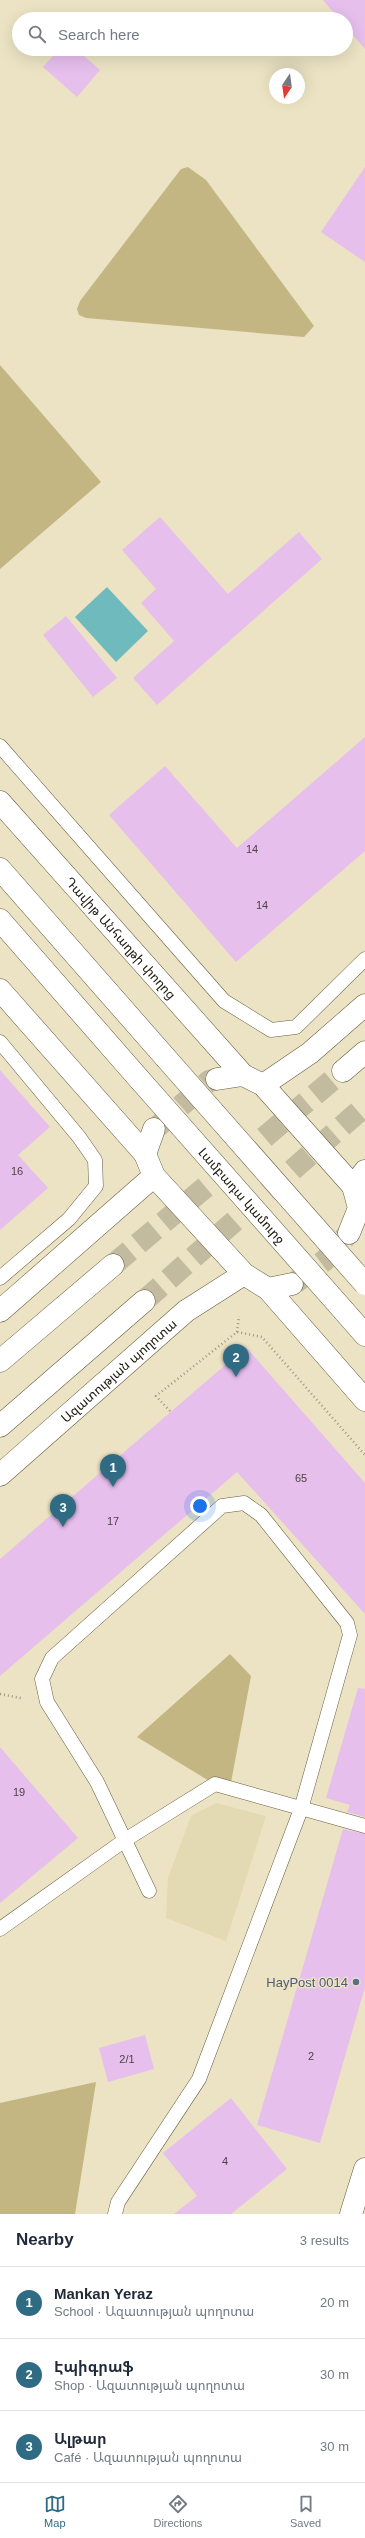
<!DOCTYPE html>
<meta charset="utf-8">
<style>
:root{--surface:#fff;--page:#f6f6f7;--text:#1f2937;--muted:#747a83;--line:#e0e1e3;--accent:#2f6b82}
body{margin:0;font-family:Helvetica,"Noto Sans Armenian",sans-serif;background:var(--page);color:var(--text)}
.compass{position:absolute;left:269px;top:68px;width:36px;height:36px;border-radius:50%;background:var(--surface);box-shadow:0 4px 16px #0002;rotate:193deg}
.you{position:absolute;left:200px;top:1506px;width:14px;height:14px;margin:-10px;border:3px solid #fff;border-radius:50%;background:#1a73e8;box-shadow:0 0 0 6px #1a73e833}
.badge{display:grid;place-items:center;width:26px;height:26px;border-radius:50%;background:var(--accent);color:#fff;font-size:13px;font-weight:700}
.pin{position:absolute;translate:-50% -33px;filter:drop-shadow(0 1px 2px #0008)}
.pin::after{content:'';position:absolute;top:21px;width:14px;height:12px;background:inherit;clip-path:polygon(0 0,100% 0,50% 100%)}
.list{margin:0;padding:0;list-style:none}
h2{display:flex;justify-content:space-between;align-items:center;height:52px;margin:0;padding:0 16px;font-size:17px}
h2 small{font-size:13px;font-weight:400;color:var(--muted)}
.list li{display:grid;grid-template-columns:26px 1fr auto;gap:12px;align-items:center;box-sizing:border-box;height:72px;padding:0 16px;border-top:1px solid var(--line)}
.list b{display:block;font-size:15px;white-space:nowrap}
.list p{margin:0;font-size:13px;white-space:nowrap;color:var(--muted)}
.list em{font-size:13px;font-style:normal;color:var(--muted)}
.icon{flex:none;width:22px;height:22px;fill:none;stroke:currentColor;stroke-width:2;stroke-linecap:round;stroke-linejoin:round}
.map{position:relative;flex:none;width:365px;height:2214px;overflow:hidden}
.search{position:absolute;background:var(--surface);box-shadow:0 4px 16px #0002;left:12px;right:12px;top:12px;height:44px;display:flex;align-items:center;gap:10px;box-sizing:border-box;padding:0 14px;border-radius:22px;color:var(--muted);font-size:15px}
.sheet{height:268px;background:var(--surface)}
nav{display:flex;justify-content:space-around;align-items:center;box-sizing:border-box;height:56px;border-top:1px solid var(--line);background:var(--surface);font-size:11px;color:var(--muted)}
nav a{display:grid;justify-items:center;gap:2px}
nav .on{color:var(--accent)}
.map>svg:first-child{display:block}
</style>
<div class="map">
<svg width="365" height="2214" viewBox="0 0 365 2214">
<rect width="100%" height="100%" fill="#ebe3c3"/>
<polygon fill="#e3d9b2" points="216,1803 266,1816 226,1941 166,1918 168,1878 191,1816"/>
<g fill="#c4b682">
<polygon points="188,167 206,180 314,326 304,337 86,318 79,315 77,309 80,301 181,169"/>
<polygon points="0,365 101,482 0,569"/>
<polygon points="230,1654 251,1676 229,1793 137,1737"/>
<polygon points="96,2082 75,2214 0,2214 0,2103"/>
</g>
<polygon fill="#6fbabc" points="107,587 148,631 116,662 75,617"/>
<g fill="#e6bfed">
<polygon points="323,0 365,0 365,49 346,27 346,19 339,19"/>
<polygon points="59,49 76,49 100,70 77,97 43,67"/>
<polygon points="365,167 365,262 321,232"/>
<polygon points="160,517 228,594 299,532 322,559 157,705 133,678 174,641 141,603 156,589 122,550"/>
<polygon points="66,616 117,678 93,697 43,635"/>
<polygon points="365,737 365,851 236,962 109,815 165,766 237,848"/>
<polygon points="0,1070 50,1127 18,1155 48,1188 0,1230"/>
<polygon points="246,1347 365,1483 365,1614 237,1472 0,1676 0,1559"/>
<polygon points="358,1688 365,1689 365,1817 347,1812 350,1805 326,1798"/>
<polygon points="0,1747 78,1838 0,1903"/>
<polygon points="343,1829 365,1834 365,1987 320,2143 257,2125"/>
<polygon points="145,2035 154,2069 108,2082 99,2048"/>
<polygon points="231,2098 287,2169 231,2214 174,2214 197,2196 163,2153"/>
</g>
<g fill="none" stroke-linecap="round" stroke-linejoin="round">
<g stroke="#c2bb9f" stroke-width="22" stroke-dasharray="22 11" stroke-linecap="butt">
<polyline points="156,1128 209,1081 217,1079"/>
<polyline points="113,1265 343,1071"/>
<polyline points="295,1283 325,1260 349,1233"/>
<polyline points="144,1301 365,1106"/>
</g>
<g stroke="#645d40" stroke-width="15">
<g id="lane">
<polyline points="0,746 224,1001 271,1030 296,1027 365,959"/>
<polyline points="0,1042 79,1137 95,1160 96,1186 69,1219 0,1278"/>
<polyline points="0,1929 125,1840 215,1784 365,1826"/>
<polyline points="115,2214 118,2202 199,2079 301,1809 350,1635 347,1623 261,1515 244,1503 222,1506 52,1658 42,1679 47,1702 97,1782 149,1891"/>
</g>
</g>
<g stroke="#645d40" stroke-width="23">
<polyline id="secondary" points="351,2214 365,2169"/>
</g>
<g stroke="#645d40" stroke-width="23">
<g id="primary">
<path id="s1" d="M0 802 243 1075"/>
<polyline points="0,869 165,1057"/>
<polyline points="0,920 140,1080"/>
<polyline points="0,990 145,1154 154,1176 244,1274 268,1289 365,1400"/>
<polyline points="343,1071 365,1052"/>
<polyline points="217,1079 243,1075 263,1085 353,1186 359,1208 349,1233"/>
<polyline points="263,1085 310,1053 365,1005"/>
<polyline points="145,1154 154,1129"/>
<polyline points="353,1186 365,1171"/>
<polyline points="268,1289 292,1284"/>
<polyline points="0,1311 154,1176"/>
<polyline points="344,1311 365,1335"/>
<polyline points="0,1361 113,1265"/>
<polyline points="0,1426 144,1301"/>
<path id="s2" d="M0 1475 186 1311 244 1274"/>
</g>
</g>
<g stroke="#9d977f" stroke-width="2.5" stroke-dasharray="1 3" stroke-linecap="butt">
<polyline points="237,1332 239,1316"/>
<polyline points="170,1411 156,1396 237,1332 262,1337 365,1455"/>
<polyline points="0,1694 21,1698"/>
</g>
<use href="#lane" stroke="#fff" stroke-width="14"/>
<use href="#secondary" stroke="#fff" stroke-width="22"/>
<use href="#primary" stroke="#fff" stroke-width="22"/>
<g stroke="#645d40" stroke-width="23" stroke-linecap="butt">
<g id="primary-bridge">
<polyline points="165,1057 365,1284"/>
<path id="s3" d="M140 1080 344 1311"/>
</g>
</g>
<use href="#primary-bridge" stroke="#fff" stroke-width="22"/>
</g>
<circle fill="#5c6f8a" stroke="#ebe3c3" stroke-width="1.5" cx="356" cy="1982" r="4"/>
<g text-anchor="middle" stroke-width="3" stroke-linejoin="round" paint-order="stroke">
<g font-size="11" fill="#4e4246">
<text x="252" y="853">14</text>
<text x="262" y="909">14</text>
<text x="17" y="1175">16</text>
<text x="301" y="1482">65</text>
<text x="113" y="1525">17</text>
<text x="19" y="1796">19</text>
<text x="311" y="2060">2</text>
<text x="127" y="2063">2/1</text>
<text x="225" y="2165">4</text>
</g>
<g font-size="13" fill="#1c190e" stroke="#ebe3c3">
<text dy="5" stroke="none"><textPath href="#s1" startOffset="182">Դավիթ Անհաղթի փողոց</textPath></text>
<text dy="5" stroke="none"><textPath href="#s3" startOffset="154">Լամբադա կամուրջ</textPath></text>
<text dy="5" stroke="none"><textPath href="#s2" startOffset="158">Ազատության պողոտա</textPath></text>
</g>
<g font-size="13" fill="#4e5e75" stroke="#ebe3c3" text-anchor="end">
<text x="348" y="1987">HayPost 0014</text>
</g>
</g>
</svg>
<svg class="compass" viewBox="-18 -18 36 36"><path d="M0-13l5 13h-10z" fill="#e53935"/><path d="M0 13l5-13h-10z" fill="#747a83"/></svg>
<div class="you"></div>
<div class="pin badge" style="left:113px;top:1487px">1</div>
<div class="pin badge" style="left:236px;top:1377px">2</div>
<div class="pin badge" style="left:63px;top:1527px">3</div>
<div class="search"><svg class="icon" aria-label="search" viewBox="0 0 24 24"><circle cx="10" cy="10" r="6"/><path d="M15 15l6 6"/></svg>Search here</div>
</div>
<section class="sheet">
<h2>Nearby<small>3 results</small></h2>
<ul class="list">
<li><span class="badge">1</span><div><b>Mankan Yeraz</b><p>School · Ազատության պողոտա</p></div><em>20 m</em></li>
<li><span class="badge">2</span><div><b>Էպիգրաֆ</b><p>Shop · Ազատության պողոտա</p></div><em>30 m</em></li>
<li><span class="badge">3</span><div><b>Ալթար</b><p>Café · Ազատության պողոտա</p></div><em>30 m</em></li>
</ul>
</section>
<nav>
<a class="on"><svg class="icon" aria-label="map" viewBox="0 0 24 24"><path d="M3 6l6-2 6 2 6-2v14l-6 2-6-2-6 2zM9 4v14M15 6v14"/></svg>Map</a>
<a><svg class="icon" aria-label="directions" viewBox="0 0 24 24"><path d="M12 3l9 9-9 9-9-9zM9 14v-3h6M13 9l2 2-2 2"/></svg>Directions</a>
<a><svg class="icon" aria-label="saved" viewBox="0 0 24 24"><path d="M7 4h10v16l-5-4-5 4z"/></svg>Saved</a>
</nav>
